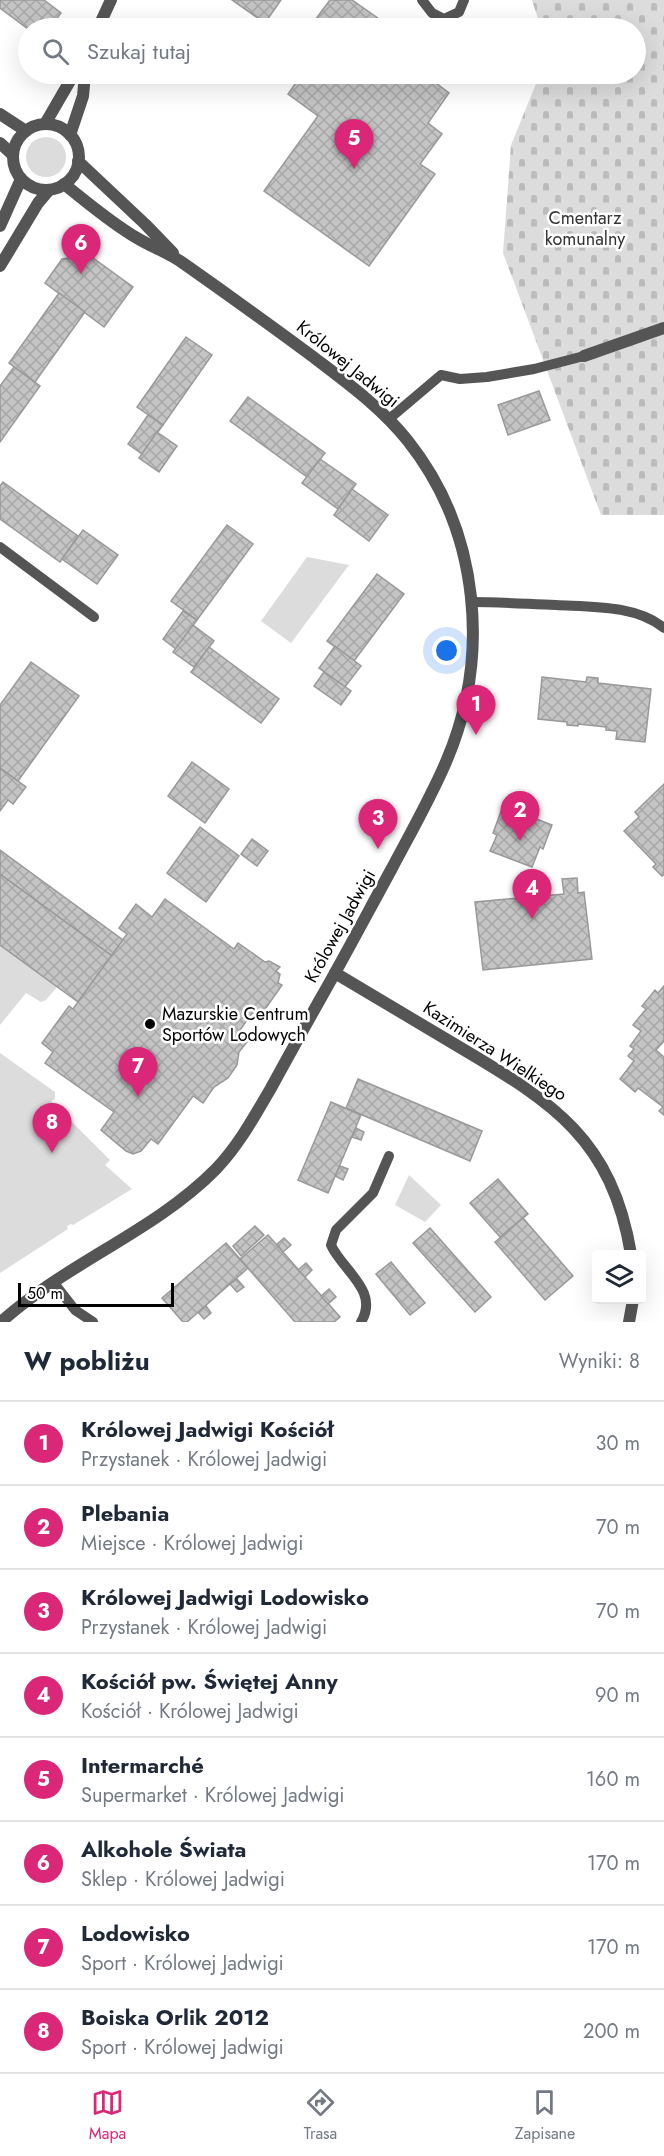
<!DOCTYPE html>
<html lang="pl">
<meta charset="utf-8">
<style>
:root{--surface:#fff;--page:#f2f2f3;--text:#1f2937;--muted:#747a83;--line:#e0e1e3;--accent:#db2777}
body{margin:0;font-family:Jost,sans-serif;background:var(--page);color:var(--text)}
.controls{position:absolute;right:18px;bottom:18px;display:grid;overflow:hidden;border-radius:6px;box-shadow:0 6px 24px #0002}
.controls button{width:54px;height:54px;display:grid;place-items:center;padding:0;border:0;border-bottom:2px solid var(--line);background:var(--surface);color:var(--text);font:30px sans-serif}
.scale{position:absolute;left:18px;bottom:15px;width:156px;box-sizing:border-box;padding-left:6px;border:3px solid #000;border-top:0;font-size:16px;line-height:21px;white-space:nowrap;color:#000;-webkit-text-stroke:4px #fff;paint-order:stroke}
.you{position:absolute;left:447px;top:651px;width:21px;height:21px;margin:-15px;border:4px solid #fff;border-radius:50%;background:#1a73e8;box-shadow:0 0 0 9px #1a73e833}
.badge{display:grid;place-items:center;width:39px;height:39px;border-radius:50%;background:var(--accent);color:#fff;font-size:20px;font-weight:700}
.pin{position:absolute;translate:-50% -50px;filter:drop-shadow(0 2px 3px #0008)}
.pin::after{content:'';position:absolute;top:32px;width:21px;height:18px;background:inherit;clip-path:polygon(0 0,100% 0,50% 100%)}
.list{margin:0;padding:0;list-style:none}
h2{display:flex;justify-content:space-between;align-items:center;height:78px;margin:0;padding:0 24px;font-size:26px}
h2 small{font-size:20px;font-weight:400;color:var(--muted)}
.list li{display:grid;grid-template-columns:39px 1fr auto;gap:18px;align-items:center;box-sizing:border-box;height:84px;padding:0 24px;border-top:2px solid var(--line)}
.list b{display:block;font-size:22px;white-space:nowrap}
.list p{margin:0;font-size:20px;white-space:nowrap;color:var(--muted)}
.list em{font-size:20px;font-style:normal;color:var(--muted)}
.icon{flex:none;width:33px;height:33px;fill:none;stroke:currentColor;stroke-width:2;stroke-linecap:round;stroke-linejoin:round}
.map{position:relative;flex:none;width:664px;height:1322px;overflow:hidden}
.search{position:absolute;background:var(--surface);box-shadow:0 6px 24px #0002;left:18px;right:18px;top:18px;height:66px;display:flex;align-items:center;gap:15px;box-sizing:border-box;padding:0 21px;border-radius:33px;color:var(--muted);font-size:22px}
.sheet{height:750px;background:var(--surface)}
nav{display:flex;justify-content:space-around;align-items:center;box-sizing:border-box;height:84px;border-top:2px solid var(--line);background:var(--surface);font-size:16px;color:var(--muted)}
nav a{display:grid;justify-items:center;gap:3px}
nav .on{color:var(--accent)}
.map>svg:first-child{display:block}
</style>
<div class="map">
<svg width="664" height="1322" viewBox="0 0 664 1322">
<defs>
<pattern id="cemetery-stones" width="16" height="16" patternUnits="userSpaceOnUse" patternTransform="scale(1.5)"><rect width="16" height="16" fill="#dcdcdc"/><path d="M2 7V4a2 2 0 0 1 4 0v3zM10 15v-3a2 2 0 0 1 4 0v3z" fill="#bbb"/></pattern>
<pattern id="building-cross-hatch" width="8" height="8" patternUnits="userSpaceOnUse" patternTransform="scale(1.5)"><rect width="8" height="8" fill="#c4c4c4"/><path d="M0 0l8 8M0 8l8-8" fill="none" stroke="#a7a7a7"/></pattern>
</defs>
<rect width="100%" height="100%" fill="#fff"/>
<g fill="#dcdcdc">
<circle cx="46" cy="157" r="20"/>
<polygon points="307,557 349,565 291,643 261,621"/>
<polygon points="0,945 57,987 46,1000 41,1002 26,993 0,1025"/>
<polygon points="0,1053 55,1092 55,1099 51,1101 110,1160 105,1165 132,1189 73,1225 71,1224 67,1226 68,1229 0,1273"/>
<polygon points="409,1175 441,1205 425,1222 395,1205"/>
</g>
<polygon fill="url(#cemetery-stones)" points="532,0 664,0 664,515 601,515 503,253 511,145 540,74 636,74 636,28 541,28"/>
<g fill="url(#building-cross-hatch)" stroke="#999" stroke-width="1.5">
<polygon points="0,0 44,0 61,13 50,28 28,29 0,8"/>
<polygon points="232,0 281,0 265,23"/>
<polygon points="330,0 352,0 392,28 309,28"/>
<polygon points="302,74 443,74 436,83 449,93 428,123 442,134 420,164 435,174 369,266 264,191 318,116 288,94"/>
<polygon points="89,255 133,287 104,327 45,283 62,259"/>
<polygon points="59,293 85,312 35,382 9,363"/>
<polygon points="186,337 212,355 163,425 137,407"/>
<polygon points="14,367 40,386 0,442 0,386"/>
<polygon points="539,391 550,420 508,435 498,405"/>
<polygon points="248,397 325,453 307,477 230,421"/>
<polygon points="148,415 163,425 142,454 128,444"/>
<polygon points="157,432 177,446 159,472 139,458"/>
<polygon points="320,459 356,484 338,509 302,483"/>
<polygon points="3,482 78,536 60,562 0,519 0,486"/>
<polygon points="352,489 388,515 369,541 334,515"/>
<polygon points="227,525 253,544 197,620 171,601"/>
<polygon points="83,530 118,555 97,584 62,559"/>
<polygon points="377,574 404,594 354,661 327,641"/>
<polygon points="183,611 197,620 176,649 163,639"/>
<polygon points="193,625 214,641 194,667 173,652"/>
<polygon points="335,646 361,666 345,687 319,668"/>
<polygon points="209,647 279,699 261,723 191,672"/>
<polygon points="31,662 79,696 18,781 0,768 0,705"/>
<polygon points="324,672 351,691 341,705 314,686"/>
<polygon points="542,677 586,682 587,677 598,678 598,683 651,689 645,742 616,739 617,731 606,730 606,727 578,724 578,726 567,725 567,722 538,719"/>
<polygon points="192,762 229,789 205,823 168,796"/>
<polygon points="0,768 26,787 13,804 8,800 0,811"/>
<polygon points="664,784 664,875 662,876 653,867 656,864 624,831 639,817 635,812"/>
<polygon points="503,806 552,825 543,849 540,847 532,867 490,851 497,835 493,833"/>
<polygon points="200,827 239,856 206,902 167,873"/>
<polygon points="252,839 268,851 257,866 241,854"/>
<polygon points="0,850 123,940 112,956 0,874"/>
<polygon points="0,874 112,956 78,1002 0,945"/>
<polygon points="577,878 578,893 584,892 592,959 483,970 475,902 564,894 562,879"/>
<polygon points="165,899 234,949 238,943 265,962 269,961 280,967 276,971 280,974 278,983 282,985 259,1018 253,1012 240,1030 250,1038 239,1052 237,1065 228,1078 214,1087 203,1103 193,1096 158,1144 151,1139 141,1151 133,1154 126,1151 101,1130 114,1112 45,1063 53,1052 42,1043 69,1006 73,1009 127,934 119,928 136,904 152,917"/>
<polygon points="664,986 664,1041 656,1050 664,1057 664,1115 659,1111 663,1107 638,1088 635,1092 620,1079 634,1061 628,1056 634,1049 630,1046 641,1031 633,1025 646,1009 642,1006 655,990 658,993"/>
<polygon points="358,1079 482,1131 470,1161 346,1108"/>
<polygon points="331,1102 361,1115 328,1193 298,1180"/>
<polygon points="356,1128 364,1132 361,1140 352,1137"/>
<polygon points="340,1166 348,1169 343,1180 335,1176"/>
<polygon points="498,1179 528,1214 500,1237 470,1203"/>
<polygon points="523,1218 573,1276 545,1300 495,1242"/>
<polygon points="255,1226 264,1235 241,1256 233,1246"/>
<polygon points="430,1228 491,1297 475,1312 413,1243"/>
<polygon points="268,1235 340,1317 334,1322 295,1322 240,1259"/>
<polygon points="284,1238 291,1245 283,1252 277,1244"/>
<polygon points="226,1243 248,1268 187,1322 183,1322 162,1298"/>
<polygon points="391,1262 425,1303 410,1315 376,1274"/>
<polygon points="306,1263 312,1270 305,1277 298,1270"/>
<polygon points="237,1279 244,1287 237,1292 230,1284"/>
<polygon points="329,1289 336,1297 328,1304 321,1296"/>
<polygon points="206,1306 211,1313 204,1319 198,1312"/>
</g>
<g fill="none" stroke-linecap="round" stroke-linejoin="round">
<g stroke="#555" stroke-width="10">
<polyline points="422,0 432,13 444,19 459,12 464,0"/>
<polyline points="389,419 441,375 460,379 487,377 534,369 584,356"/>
<polyline points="0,547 94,617"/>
<path d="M472 602C500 602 528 604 556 605 591 607 636 605 664 628"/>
<polyline points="54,1283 75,1310 93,1322"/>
<path d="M361 1322C380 1291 342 1270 331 1245L336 1230 373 1193 389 1156"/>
</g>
<polyline stroke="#555" stroke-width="12" points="584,356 664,328"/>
<g stroke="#555" stroke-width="12">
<polyline points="98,28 111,0"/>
<polyline points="0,114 26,131"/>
<polyline points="45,124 74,74"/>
<circle cx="46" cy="157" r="33"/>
<polyline points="70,135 83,96 85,74"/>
<polyline points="0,143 13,155"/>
<polyline points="78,161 145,224 173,253"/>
<polyline points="0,226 21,179"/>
<polyline points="0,266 38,203 49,190"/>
<path d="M335 973C377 998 419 1023 461 1048 554 1103 612 1140 631 1254"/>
<path d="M1 1322C66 1263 154 1232 216 1169 239 1145 254 1117 271 1088 288 1057 305 1026 322 996 346 954 368 912 391 870 410 834 430 799 446 762 491 657 480 532 408 441 381 407 346 382 312 356 270 325 227 294 183 263 169 253 152 247 137 238 111 223 88 203 64 184"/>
<polyline points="629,1322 633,1300"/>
</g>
</g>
<circle fill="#000" stroke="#fff" stroke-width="2" cx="150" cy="1024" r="6"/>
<g text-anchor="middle" stroke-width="5" stroke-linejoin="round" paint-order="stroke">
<g font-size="18" fill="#333" stroke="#fff">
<text x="585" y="224">Cmentarz<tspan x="585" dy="21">komunalny</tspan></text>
</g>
<g font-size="18" fill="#000" stroke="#fff">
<text transform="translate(348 364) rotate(39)" y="6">Królowej Jadwigi</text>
<text transform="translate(340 926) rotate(-61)" y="6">Królowej Jadwigi</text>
<text transform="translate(495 1051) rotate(33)" y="6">Kazimierza Wielkiego</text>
</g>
<g font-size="18" fill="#000" stroke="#fff" text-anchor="start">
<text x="162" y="1020">Mazurskie Centrum<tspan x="162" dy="21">Sportów Lodowych</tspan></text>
</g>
</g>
</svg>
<div class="controls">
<button><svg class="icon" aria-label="layers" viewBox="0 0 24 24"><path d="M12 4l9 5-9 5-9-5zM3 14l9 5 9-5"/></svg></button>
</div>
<div class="scale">50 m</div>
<div class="you"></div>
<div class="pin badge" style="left:476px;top:735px">1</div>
<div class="pin badge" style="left:520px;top:841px">2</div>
<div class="pin badge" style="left:378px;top:849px">3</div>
<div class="pin badge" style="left:532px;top:919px">4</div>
<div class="pin badge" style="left:354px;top:169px">5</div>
<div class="pin badge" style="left:81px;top:274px">6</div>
<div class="pin badge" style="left:138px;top:1097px">7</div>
<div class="pin badge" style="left:52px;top:1153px">8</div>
<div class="search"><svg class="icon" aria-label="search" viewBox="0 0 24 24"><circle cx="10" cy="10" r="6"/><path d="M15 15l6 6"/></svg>Szukaj tutaj</div>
</div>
<section class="sheet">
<h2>W pobliżu<small>Wyniki: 8</small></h2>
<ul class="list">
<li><span class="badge">1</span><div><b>Królowej Jadwigi Kościół</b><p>Przystanek · Królowej Jadwigi</p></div><em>30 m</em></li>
<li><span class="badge">2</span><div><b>Plebania</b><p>Miejsce · Królowej Jadwigi</p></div><em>70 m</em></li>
<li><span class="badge">3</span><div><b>Królowej Jadwigi Lodowisko</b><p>Przystanek · Królowej Jadwigi</p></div><em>70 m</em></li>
<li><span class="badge">4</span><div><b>Kościół pw. Świętej Anny</b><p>Kościół · Królowej Jadwigi</p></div><em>90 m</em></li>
<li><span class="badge">5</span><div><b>Intermarché</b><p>Supermarket · Królowej Jadwigi</p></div><em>160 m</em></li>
<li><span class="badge">6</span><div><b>Alkohole Świata</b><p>Sklep · Królowej Jadwigi</p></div><em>170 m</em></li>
<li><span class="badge">7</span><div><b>Lodowisko</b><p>Sport · Królowej Jadwigi</p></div><em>170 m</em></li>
<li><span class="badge">8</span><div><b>Boiska Orlik 2012</b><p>Sport · Królowej Jadwigi</p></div><em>200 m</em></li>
</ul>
</section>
<nav>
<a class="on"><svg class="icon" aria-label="map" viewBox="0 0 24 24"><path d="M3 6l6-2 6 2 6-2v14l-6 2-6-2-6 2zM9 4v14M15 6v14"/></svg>Mapa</a>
<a><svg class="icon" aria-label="directions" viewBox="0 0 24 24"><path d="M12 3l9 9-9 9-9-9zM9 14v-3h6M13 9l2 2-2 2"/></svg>Trasa</a>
<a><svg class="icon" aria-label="saved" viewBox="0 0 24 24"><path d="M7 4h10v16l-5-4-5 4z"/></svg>Zapisane</a>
</nav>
